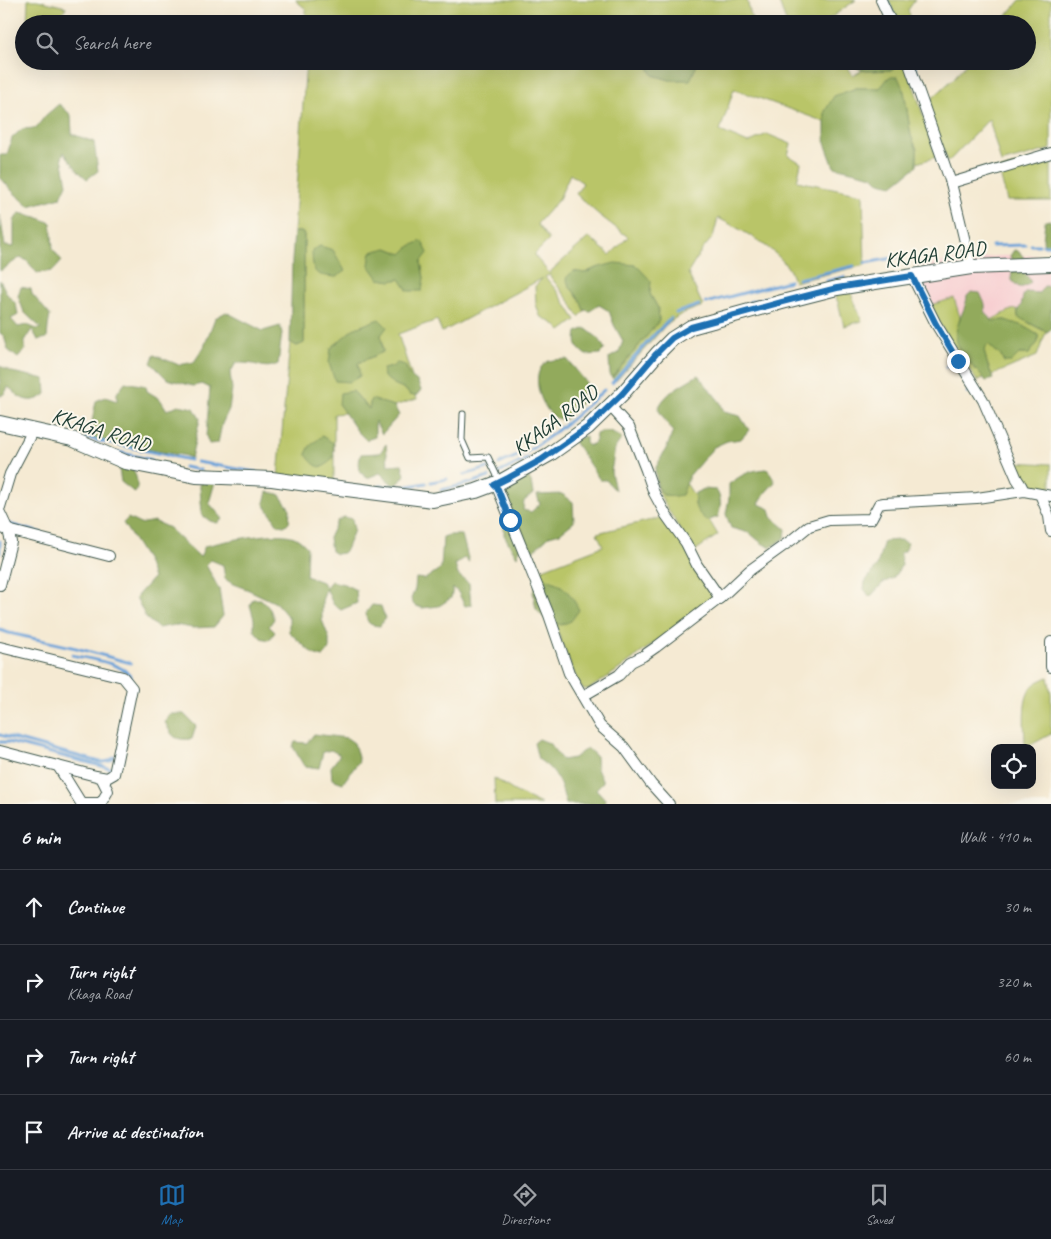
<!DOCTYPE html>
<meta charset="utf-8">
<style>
:root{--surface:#171b24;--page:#20242c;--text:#f1f3f6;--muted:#9ea1a6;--line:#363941;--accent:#1f6fb2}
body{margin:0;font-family:Caveat,sans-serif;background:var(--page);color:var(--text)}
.controls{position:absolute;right:15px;bottom:15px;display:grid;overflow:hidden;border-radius:10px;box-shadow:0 5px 20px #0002}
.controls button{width:45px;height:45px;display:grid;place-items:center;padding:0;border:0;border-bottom:1px solid var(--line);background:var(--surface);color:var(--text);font:25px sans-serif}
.stop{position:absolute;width:15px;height:15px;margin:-11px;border:4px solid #1f6fb2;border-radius:50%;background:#fff}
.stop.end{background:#1f6fb2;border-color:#fff;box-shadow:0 1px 5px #0008}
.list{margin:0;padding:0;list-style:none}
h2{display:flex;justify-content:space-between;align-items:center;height:65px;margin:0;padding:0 20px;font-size:21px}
h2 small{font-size:16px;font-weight:400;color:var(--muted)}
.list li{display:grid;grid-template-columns:32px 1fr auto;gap:15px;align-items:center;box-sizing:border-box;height:75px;padding:0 20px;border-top:1px solid var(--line)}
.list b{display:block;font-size:19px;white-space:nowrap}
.list p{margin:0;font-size:16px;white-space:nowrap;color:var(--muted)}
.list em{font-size:16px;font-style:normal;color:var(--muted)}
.icon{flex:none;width:28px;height:28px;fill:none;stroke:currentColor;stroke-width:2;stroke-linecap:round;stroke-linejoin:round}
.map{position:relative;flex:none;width:1051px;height:804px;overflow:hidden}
.search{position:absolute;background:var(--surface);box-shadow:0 5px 20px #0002;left:15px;right:15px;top:15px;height:55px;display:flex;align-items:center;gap:12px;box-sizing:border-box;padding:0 18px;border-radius:28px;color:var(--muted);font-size:19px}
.sheet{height:365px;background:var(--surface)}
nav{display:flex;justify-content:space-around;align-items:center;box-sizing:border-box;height:70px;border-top:1px solid var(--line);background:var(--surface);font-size:14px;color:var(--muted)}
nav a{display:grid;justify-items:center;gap:2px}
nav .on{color:var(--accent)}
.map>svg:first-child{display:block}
</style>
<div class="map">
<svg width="1051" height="804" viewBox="0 0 1051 804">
<rect width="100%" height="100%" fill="#fbf7ec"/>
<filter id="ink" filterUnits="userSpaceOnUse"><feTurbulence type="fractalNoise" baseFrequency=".02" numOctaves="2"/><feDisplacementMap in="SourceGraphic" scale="10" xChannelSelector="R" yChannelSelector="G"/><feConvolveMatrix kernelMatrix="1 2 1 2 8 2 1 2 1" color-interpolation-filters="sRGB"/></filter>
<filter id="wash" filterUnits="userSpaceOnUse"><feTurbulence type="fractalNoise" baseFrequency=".0096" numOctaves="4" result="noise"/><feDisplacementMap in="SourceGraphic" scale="20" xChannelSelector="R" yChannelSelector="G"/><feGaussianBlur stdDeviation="1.12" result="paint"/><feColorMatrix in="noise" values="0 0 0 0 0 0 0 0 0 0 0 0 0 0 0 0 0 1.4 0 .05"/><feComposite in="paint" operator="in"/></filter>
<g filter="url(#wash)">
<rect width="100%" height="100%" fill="#f5ead3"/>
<polygon fill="#f7cfd1" points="1051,255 1051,308 1011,310 966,331 954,298 931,305 918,276 918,270 923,266 946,261 983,258 997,256"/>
<g fill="#b9c567" stroke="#6c814e" fill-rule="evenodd">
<polygon points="28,0 37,0 66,7 63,12 65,18 63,24 27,24"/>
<polygon points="295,0 747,0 753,24 306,24 306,9"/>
<polygon points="778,0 856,0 826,21 827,24 787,24"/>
<polygon points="885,0 915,0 908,10 913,24 896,24"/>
<polygon points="1020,0 1051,0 1051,149 1001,163 989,119 948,162 926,104 954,78 968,61 1027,61 1027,24 1000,24"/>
<path d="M306 61H649V67L653 75 670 80 690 79 696 67V61H845L853 76 862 70 867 71 893 70 891 61H904L916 93 936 157 917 163V149L911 136 904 91 889 77 881 88H856L825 111V122L734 89 720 131 748 143 767 134 791 144 788 155 801 163 797 181 863 194 865 265 794 282C793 278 791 274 790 271 778 249 740 229 718 218L713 237 702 250 688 273 703 306C688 311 677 315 665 326L616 381 612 378 659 321 658 308 650 294 596 268 585 273 569 286 579 298 584 310H586L579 317 571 303 549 275 545 277 558 292 576 320 561 331 554 324 540 316 536 304 535 286 543 278 442 332 437 320 398 334 412 377 409 375 405 365 394 384 405 389 410 395 416 396 417 399 394 406 371 400 369 409 353 391 339 405 345 413 334 414V451L333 443 326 465 334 455V484L278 477 290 342 297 346 304 343V234L301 232H294ZM570 174 583 183 576 194 598 214 628 237 610 255 589 237 551 271 550 274 534 255 549 240 537 224 559 199ZM410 246 421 262 424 278 408 291 401 279 387 248 402 254ZM381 335 383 352 358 363Z"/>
<polygon points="1051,154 1051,201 1007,201 999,170"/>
<polygon points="845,277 862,321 844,326 838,302 827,282"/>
<polygon points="954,298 960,317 956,334 967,361 977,370 983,378 977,381 940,325 931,305"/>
<polygon points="1017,309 1018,317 1046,332 1037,356 992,375 987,363 984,350 988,343 1001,356 1004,362 1019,354 1029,354 1038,342 1038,335 1005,320 992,322 991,320 1011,310"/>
<polygon points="1013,462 1051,464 1051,493 1033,489 1024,484"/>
<polygon points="686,483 695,497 694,503 707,521 709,520 718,535 693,552 658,492 657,485 663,495 682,494"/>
<polygon points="664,517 717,597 615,672 589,689 584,689 580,686 568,659 535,572 603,546 597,533"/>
<path d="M1048 677 1051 694V734L1025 748C1025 731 1021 701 1031 688 1035 682 1042 680 1048 677Z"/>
<polygon points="494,778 514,791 541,804 495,804"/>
</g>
<g fill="#92aa5c" stroke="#587448">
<polygon points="649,61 696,61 696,67 690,80 670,80 653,75 649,67"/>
<polygon points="855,61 891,61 894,70 867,71 857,68"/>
<polygon points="889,77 898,77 904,91 911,136 917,149 917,166 893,185 879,182 873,176 834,167 825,143 825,111 834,96 856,88 880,88"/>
<polygon points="59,104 71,115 72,134 94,142 98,171 87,179 78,171 64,152 62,157 67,184 61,197 29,206 13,192 0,177 0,155 7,155 12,138 22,129 36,128 45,116"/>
<polygon points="19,213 37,217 51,223 53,249 62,261 53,271 37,273 28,262 21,257 0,271 0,215 5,246 14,247 14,221"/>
<polygon points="1050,220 1051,224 1051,246 1045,245 1043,241 1045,221"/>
<polygon points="294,232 301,232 304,234 304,343 297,346 290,342 292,261"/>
<polygon points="422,241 428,253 421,262 424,278 422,291 408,291 400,279 391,281 379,279 369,265 371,252 387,248 402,254 410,246"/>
<path d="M320 246 333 250 345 271 336 277C313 275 313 274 312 251Z"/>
<path d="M1014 250 1018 251 1023 256 1025 273 1031 282C1021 290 1019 289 1011 279L1013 263 1010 256Z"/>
<polygon points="615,263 636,265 651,281 650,294 658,308 659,321 612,378 610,374 609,358 619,352 623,341 614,325 609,311 599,305 590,311 584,310 579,298 569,286 566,278 573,271 585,273 596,268"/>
<polygon points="0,280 7,294 16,304 18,315 11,319 18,327 27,325 37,329 41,328 24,312 18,296 21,287 31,289 32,294 50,315 48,327 47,338 38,340 32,329 25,341 25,350 18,358 8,350 4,336 0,333"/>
<path d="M1044 286 1051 287V329L1047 332 1018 317C1017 307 1020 310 1022 302 1023 297 1022 296 1026 292L1039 293Z"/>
<path d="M971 292 980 293 985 304V311L992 321 1005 320 1023 326 1038 335V342L1029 354H1019L1011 362H1004L1001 356 988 344 984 350 987 363 993 379 986 381C975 367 955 353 956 333 956 330 958 325 959 322 962 311 966 308 967 296Z"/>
<path d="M226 312 263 331 280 326 282 333 278 364C267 369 263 366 253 364 248 363 242 363 236 363L230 373 232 389 229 409 222 424 218 443 209 444 206 436 210 388 202 384 193 386 167 379 151 363 154 355 179 365 194 362 204 347 215 318Z"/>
<polygon points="379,319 387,327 381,335 383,352 358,363 360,376 350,382 335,381 329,363 331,348 353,329"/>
<path d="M585 328 598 338 605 349 600 354 586 355C576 348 575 344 577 332Z"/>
<path d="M567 359 586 382 585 398 569 416 564 420C560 419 556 418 553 416 540 405 529 372 547 362 552 359 561 360 567 359Z"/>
<polygon points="397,363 405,365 409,375 417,381 421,390 416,396 410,395 405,389 394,384 384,377 383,369 392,367"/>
<path d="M0 366 12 372 45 379 46 394C39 400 29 403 20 397 16 395 13 390 8 387L5 393 1 396H0Z"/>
<path d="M698 375 720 402 724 412 740 416 749 430 741 439 727 441 714 447 689 476 682 495 675 496 663 495 657 485 655 469 668 445 673 431 666 422 658 409C665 392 683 384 698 375Z"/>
<polygon points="125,382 146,386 147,391 160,399 167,410 178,405 194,408 200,419 191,458 183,455 174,454 115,444 89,438 96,401 105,397 117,401 117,393"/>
<polygon points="353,391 369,409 371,399 394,406 399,415 382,434 375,421 375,437 366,440 358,432 339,405 340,393"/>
<polygon points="601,432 610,432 622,438 615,448 611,472 615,490 606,480 600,480 573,440 586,436 586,443 588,446 595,443 596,434"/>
<path d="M322 436 333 443 334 455C332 458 329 463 326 465 317 471 310 460 306 454L310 446Z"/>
<polygon points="386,444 388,465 402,464 405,475 399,483 393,485 380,473 367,478 360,472 359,462 361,454 380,453"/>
<path d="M127 459C133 468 141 482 135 493L121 482 119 469Z"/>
<path d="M767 469 771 474 775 482 765 493 759 504 770 509 772 517 786 529 785 538 771 547C761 545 757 538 749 533 743 531 737 530 731 528L726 514 729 498V484C743 474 750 470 767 469Z"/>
<polygon points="201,472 215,482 209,503 223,519 217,523 210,521 202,515 200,487"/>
<polygon points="524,473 531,481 533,494 524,501 523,510 531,512 540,504 537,495 562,494 573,502 574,522 560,533 549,536 534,550 529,552 520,548 517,557 504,535 504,522 510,511 503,492 504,482"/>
<path d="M704 489 716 490C722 498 721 507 718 517L707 521C696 511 694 509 695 493Z"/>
<polygon points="267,492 279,494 290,509 289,523 284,526 278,525 264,504"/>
<polygon points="344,517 352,519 354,530 346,550 343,553 336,554 331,551 329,538 337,521"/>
<path d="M128 518 140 524 154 521 169 528 200 557 205 546C225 541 272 531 291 536 297 537 303 543 307 547L306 576 322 582 326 587 331 581 344 584 356 590 357 603 341 610 333 604 326 588 322 601V620L329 638V650L323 657 313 654 289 632V618L276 603 249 590 233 584 225 579 223 565 211 560 206 565 219 589 223 616 214 627 193 628 175 625 158 628 146 618 136 597 153 578 147 561 123 523Z"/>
<polygon points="449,535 462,535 469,562 464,558 457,564 455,564 458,575 469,583 471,605 465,606 458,592 453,588 451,598 439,606 422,608 414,605 411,599 415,589 416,578 425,579 441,568 443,537"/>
<polygon points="900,540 908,543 905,551 900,553 902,565 893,578 883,583 870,597 864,589 865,582 877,566 884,541"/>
<path d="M545 578C564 585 570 592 579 610L571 621 561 625 545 619 536 609 533 592 540 579Z"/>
<polygon points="253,599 261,599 270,609 274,619 269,626 275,632 269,640 261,638 254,630 254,619 250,605"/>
<path d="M372 605 381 606 385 618 380 626C369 625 367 624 366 613Z"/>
<path d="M170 714H184L196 726 192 739C174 740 173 738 165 722Z"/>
<polygon points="314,734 347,738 354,743 359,761 343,783 332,779 331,767 340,755 331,750 323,752 319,768 304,766 293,747 295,742 307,743"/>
<path d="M539 739 549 743 562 760 574 758 587 748 596 756 597 769 603 782 596 789 605 799 606 804H566C560 781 557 772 538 759L534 743Z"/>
</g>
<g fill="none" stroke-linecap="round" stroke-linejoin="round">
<g stroke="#6ba2d9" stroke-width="3">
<polyline points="887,0 897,24"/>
<polyline points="915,66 927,101"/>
<polyline points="1031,245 1039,245"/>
<polyline points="1043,245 1051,245"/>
<polyline points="992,246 1025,245"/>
<polyline points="865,263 899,257"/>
<polyline points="798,279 854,266"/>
<polyline points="827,281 844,277"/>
<polyline points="749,302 807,287"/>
<polyline points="706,303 789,281"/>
<polyline points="676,313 699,305"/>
<polyline points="946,367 952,364 958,367"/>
<polyline points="612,383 653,336 671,318"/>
<polyline points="967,393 972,389 971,386"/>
<polyline points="86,438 190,460"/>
<polyline points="118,452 152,460"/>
<polyline points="197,462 256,472"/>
<path d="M499 464C509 459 519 456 528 451 556 434 580 412 604 390"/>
<polyline points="184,467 200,470"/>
<polyline points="498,473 529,458"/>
<polyline points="464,475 488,468"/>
<polyline points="431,482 447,479"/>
<polyline points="380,486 403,487 426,483"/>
<polyline points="441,490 470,483 489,477"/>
<polyline points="877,522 879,513"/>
<polyline points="9,524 41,533"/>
<polyline points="0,541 0,553"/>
<polyline points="0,630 9,633 76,648 131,663"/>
<path d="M72 655C89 659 120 662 131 676V683"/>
<path d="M0 735 100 762C106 762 110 762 114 757"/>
<polyline points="0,742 8,742 113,769"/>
</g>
</g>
</g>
<g filter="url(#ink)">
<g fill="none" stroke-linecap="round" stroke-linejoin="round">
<g stroke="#3f574c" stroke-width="7">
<polyline id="lane" points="463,414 462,440 470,458 488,457 500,482"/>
</g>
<g stroke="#3f574c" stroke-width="12">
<g id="street">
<polyline points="881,0 892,24"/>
<polyline points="908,61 951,183 971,267"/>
<polyline points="951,183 1051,153"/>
<polyline points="912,276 936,324 983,400 1017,479 1021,485 1024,491"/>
<polyline points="610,406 629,427 646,470 654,493 666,515 686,543 697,565 720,598"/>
<polyline points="494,485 498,489 549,615 569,673 600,726 624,747 651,784 669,804"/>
<polyline points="1040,494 1049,516 1051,531"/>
<polyline points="0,507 10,474 33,430"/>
<polyline points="0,513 8,530 109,556"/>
<polyline points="0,585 11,542 8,530 4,529"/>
<polyline points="1051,642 1051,667"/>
<polyline points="0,647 123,677 132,688 114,774 107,778 96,776 0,751"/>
<polyline points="583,696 619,675 631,662 643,656 656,647 720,598 750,570 793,539 809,526 829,520 871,519 879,504 884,503 977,498 1024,491 1051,496"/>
<polyline points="58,766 81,803 101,803 108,791 101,777"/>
</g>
</g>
<g stroke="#3f574c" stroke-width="16">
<polyline id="secondary" points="0,423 72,439 125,462 196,476 272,479 300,483 433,500 476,491 500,482 550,454 588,427 622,394 657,354 672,339 691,327 782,302 837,288 971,267 1051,264"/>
</g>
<use href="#lane" stroke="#fff" stroke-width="5"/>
<use href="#street" stroke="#fff" stroke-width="10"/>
<use href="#secondary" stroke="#fff" stroke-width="14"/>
</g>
</g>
<g fill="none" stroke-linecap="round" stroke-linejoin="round" filter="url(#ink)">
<polyline stroke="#1f6fb2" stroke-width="6" points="510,520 498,489 494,485 508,478 541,460 588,427 622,394 656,354 672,338 691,327 782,302 837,288 912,276 936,324 958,361"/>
</g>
<g text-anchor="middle" stroke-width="4" stroke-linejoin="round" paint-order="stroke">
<g font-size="21" fill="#1f3d34" stroke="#fbf7ec">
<text transform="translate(935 254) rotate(-7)" y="7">KKAGA ROAD</text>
<text transform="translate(555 420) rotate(-37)" y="7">KKAGA ROAD</text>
<text transform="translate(101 430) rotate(18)" y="7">KKAGA ROAD</text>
</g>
</g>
</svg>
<div class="controls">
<button><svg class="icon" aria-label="locate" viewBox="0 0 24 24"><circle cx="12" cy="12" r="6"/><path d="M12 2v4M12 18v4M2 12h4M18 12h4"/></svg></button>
</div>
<div class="stop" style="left:510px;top:520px"></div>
<div class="stop end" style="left:958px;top:361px"></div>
<div class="search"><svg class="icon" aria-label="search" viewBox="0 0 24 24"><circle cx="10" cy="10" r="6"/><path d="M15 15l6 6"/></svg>Search here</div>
</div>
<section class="sheet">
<h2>6 min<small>Walk · 410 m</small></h2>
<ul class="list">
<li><svg class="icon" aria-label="ahead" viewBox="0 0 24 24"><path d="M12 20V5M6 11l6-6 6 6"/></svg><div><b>Continue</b></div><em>30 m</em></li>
<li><svg class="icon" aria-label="right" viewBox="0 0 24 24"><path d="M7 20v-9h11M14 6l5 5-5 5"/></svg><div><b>Turn right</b><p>Kkaga Road</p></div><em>320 m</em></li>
<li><svg class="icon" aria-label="right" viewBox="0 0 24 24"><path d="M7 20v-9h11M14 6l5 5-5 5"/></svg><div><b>Turn right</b></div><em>60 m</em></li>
<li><svg class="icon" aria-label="arrive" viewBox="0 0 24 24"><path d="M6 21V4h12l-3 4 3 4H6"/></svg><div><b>Arrive at destination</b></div></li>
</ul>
</section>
<nav>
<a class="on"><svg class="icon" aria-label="map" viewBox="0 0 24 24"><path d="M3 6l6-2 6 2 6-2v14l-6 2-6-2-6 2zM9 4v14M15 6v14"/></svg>Map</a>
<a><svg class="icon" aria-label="directions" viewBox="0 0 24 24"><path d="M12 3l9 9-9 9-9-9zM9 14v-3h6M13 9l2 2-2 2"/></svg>Directions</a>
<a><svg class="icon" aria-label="saved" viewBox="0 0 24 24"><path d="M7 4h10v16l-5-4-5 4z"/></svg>Saved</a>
</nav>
